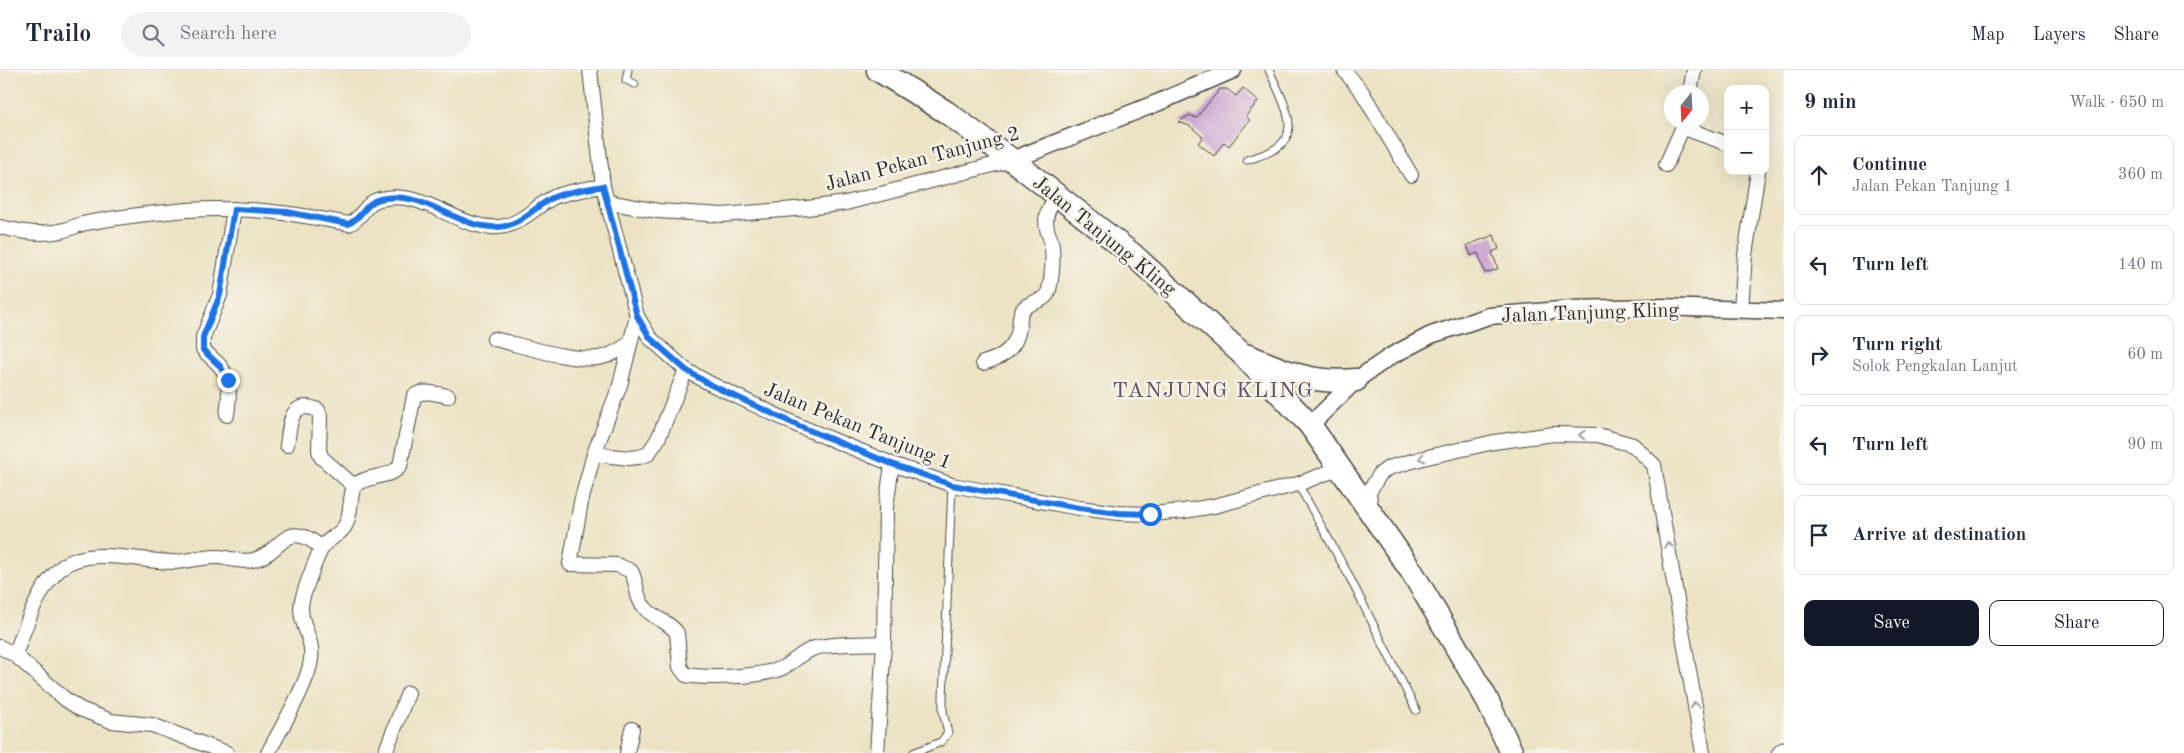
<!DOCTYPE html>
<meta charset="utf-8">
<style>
:root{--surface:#fff;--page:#f2f2f3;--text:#1f2937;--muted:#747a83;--line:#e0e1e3;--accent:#111827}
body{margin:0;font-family:"Old Standard TT",serif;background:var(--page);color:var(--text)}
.controls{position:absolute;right:15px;top:15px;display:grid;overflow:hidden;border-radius:10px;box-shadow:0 5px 20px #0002}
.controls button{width:45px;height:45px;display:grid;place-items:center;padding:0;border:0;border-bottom:1px solid var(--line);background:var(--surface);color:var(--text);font:25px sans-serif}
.compass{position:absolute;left:1664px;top:15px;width:45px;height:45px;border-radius:50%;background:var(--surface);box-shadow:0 5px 20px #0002;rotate:198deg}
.stop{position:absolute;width:15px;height:15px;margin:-11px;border:4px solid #1a73e8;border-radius:50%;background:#fff}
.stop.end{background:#1a73e8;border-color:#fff;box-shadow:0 1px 5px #0008}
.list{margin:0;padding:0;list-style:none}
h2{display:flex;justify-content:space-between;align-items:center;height:65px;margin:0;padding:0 20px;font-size:21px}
h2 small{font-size:16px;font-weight:400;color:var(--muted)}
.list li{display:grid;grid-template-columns:32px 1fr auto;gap:15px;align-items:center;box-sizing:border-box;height:80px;margin:0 10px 10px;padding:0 10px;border:1px solid var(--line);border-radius:10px}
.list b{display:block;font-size:19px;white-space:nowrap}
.list p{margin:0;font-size:16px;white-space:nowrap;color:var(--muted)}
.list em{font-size:16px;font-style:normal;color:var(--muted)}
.actions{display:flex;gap:10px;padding:15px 20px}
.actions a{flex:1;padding:11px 0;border:1px solid var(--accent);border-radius:10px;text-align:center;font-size:18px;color:var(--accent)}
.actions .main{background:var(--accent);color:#fff}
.icon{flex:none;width:28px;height:28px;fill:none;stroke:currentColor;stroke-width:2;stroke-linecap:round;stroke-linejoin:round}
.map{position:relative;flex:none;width:1784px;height:683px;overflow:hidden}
header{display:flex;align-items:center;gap:30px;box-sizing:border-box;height:70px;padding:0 25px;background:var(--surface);border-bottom:1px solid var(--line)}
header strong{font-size:24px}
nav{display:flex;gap:28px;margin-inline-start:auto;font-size:18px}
.search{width:350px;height:45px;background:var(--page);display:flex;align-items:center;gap:12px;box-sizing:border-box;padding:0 18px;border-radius:28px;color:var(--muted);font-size:19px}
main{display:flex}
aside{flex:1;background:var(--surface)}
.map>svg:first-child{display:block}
</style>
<header>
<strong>Trailo</strong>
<div class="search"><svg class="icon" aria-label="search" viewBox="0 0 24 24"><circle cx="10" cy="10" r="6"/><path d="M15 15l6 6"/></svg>Search here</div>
<nav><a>Map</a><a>Layers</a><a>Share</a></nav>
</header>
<main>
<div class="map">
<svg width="1784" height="683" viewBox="0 0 1784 683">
<rect width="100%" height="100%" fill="#f7f3e8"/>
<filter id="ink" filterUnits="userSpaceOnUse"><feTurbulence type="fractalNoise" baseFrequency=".02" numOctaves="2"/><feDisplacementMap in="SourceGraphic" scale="10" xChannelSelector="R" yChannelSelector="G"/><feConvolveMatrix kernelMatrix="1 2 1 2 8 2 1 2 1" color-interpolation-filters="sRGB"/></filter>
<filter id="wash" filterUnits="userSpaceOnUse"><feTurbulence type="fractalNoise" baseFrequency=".0096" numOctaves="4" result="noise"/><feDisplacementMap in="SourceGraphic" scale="20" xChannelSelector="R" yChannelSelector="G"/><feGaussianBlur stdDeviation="1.12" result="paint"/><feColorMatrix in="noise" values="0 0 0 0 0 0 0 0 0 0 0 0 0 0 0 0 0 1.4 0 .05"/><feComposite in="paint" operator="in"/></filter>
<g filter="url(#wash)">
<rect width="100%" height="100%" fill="#ebe3c3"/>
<g id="blocks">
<g fill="#c59ed0">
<polygon points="1243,18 1258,31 1246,46 1250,50 1229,76 1224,72 1214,86 1198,73 1203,67 1190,56 1178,52 1190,45 1196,48 1220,19 1227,19 1236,26"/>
<polygon points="1494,165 1499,179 1492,182 1498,199 1485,203 1478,183 1471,186 1467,175"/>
</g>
</g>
</g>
<g filter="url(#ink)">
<use href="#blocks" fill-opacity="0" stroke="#484742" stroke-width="1"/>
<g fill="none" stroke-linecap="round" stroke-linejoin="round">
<g stroke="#484742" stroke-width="9">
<g id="service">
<polyline points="628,0 626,10 635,14"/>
<path d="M1247 90C1255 87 1265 85 1273 80 1306 63 1279 24 1269 0"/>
<polyline points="1298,414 1348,504 1416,640"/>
<polyline points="913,683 941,672 948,663 943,642 943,628 952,415"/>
</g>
</g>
<g stroke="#484742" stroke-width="16">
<g id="minor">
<polyline points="590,0 603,116 637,246 650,268 686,300 709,313 799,356 892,394 952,415 1079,438 1119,443 1150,444 1184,441 1214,436 1298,414 1340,398"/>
<polyline points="1344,0 1362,22 1411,105"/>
<polyline points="1690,22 1694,0"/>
<polyline points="1684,58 1728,74"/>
<polyline points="1666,95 1685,52"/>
<polyline points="607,132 658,141 723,145 807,138 846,133 1012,90"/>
<path d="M0 157C21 162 42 166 64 160 70 159 75 156 82 154 116 147 152 143 187 140 244 136 293 143 349 154 362 149 365 132 380 129 424 118 457 160 498 157 520 156 535 136 554 127 569 121 588 119 603 116"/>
<polyline points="1741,239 1745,185 1758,101"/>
<path d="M637 246 620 315 594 384 581 432 570 494 617 495 631 501C638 513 635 528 645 538 654 549 669 551 677 563L680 597 686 605C710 609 760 607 782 598 794 592 802 582 815 578 832 573 865 574 884 573"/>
<path d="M494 269C521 275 577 294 603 287 613 285 621 279 630 273"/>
<path d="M983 293C998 289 1012 282 1017 266 1020 259 1019 250 1021 243 1026 229 1045 235 1049 220 1052 207 1053 190 1052 177 1052 173 1050 167 1048 163 1043 146 1048 138 1059 125"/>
<path d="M227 345C229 329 232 310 220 296 215 290 208 286 203 279V267L220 225 234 139"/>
<path d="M287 375C290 356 289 328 318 340L320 346 319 380 321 387 354 416"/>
<polyline points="594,384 629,388 639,387 648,384 658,369 686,300"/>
<polyline points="1371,439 1369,423 1372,417 1380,404 1388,398 1423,388 1494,372 1554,364 1598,365 1633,375 1654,395 1703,683"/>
<polyline points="0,577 15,585 65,629 80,639 111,651 152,655 227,683"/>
<path d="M15 585C25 558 38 517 61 498 88 475 142 492 173 492 188 492 204 486 219 487 230 488 242 493 253 490 283 483 284 446 322 478"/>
<path d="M268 683C280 660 309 612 311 589 314 567 297 552 302 530 305 519 317 485 323 476 329 468 340 465 345 456 352 444 349 429 354 416 367 404 390 409 400 396L414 326C423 319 437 324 448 326"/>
<polyline points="385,683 408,623"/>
<polyline points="627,683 632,659"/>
<polyline points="877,683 884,573 886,437 892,394"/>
<polyline points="1779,683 1784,679"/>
</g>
</g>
<g stroke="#484742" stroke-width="19">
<g id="tertiary">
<polyline points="1012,90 1157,33 1233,0"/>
<polyline points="1310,355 1356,310 1391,286 1431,265 1489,246 1572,239 1658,237 1784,241"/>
</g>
</g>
<g stroke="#484742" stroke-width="25">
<g id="trunk">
<polyline points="878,0 946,42 1012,90 1132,184 1241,283 1310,355 1412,502 1485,626 1512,683"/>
<path d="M1249 286C1288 303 1313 314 1356 310"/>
</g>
</g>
<use href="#service" stroke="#fff" stroke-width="7"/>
<use href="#minor" stroke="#fff" stroke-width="14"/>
<use href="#tertiary" stroke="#fff" stroke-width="16"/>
<use href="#trunk" stroke="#fff" stroke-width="22"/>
</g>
<defs><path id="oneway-chevron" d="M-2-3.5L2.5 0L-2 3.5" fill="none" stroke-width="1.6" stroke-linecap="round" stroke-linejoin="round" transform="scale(1.25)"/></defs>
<g stroke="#a0a0a0">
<use href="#oneway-chevron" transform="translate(1582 365) rotate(-178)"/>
<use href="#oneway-chevron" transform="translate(1422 388) rotate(165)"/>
<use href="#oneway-chevron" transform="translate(1668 475) rotate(-99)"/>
<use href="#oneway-chevron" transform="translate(1695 635) rotate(-99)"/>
</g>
</g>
<g fill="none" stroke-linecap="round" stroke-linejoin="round" filter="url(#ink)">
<path stroke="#1a73e8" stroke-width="6" d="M228 310 220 296 203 280V267L220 225 234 139 287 142 348 154C362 149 365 132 380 129 424 118 457 160 498 157 520 156 535 136 554 127 569 121 588 119 603 116L637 246 650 268 686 300 709 314 799 356 892 394 952 415 1079 438 1119 443 1150 444"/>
</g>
<g text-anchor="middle" stroke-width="5" stroke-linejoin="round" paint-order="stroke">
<g font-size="20" fill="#2b2b2b" stroke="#f7f3e8">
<text transform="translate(922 88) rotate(-15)" y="7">Jalan Pekan Tanjung 2</text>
<text transform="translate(1105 165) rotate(39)" y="7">Jalan Tanjung Kling</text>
<text transform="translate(1590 242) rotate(-2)" y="7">Jalan Tanjung Kling</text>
<text transform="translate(858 355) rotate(22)" y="7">Jalan Pekan Tanjung 1</text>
</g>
<g font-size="22" letter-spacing="1" fill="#615365" stroke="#f7f3e8">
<text x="1213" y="327">TANJUNG KLING</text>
</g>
</g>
</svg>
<div class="controls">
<button>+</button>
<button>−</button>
</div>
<svg class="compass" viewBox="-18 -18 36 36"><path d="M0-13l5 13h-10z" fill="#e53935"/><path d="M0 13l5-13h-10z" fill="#747a83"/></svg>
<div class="stop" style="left:1150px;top:444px"></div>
<div class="stop end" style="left:228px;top:310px"></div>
</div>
<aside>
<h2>9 min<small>Walk · 650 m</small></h2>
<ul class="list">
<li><svg class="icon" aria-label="ahead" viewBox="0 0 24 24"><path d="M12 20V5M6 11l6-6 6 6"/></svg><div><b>Continue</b><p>Jalan Pekan Tanjung 1</p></div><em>360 m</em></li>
<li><svg class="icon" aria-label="left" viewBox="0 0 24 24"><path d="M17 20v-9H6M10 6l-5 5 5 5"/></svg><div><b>Turn left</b></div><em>140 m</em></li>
<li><svg class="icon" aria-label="right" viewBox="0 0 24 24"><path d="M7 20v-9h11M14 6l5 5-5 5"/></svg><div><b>Turn right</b><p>Solok Pengkalan Lanjut</p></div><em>60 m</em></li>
<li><svg class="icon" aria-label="left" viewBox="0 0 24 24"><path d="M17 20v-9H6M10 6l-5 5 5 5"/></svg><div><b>Turn left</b></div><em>90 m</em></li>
<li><svg class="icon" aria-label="arrive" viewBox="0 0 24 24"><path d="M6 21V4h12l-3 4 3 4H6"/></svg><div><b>Arrive at destination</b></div></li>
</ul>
<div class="actions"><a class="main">Save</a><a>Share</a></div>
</aside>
</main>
